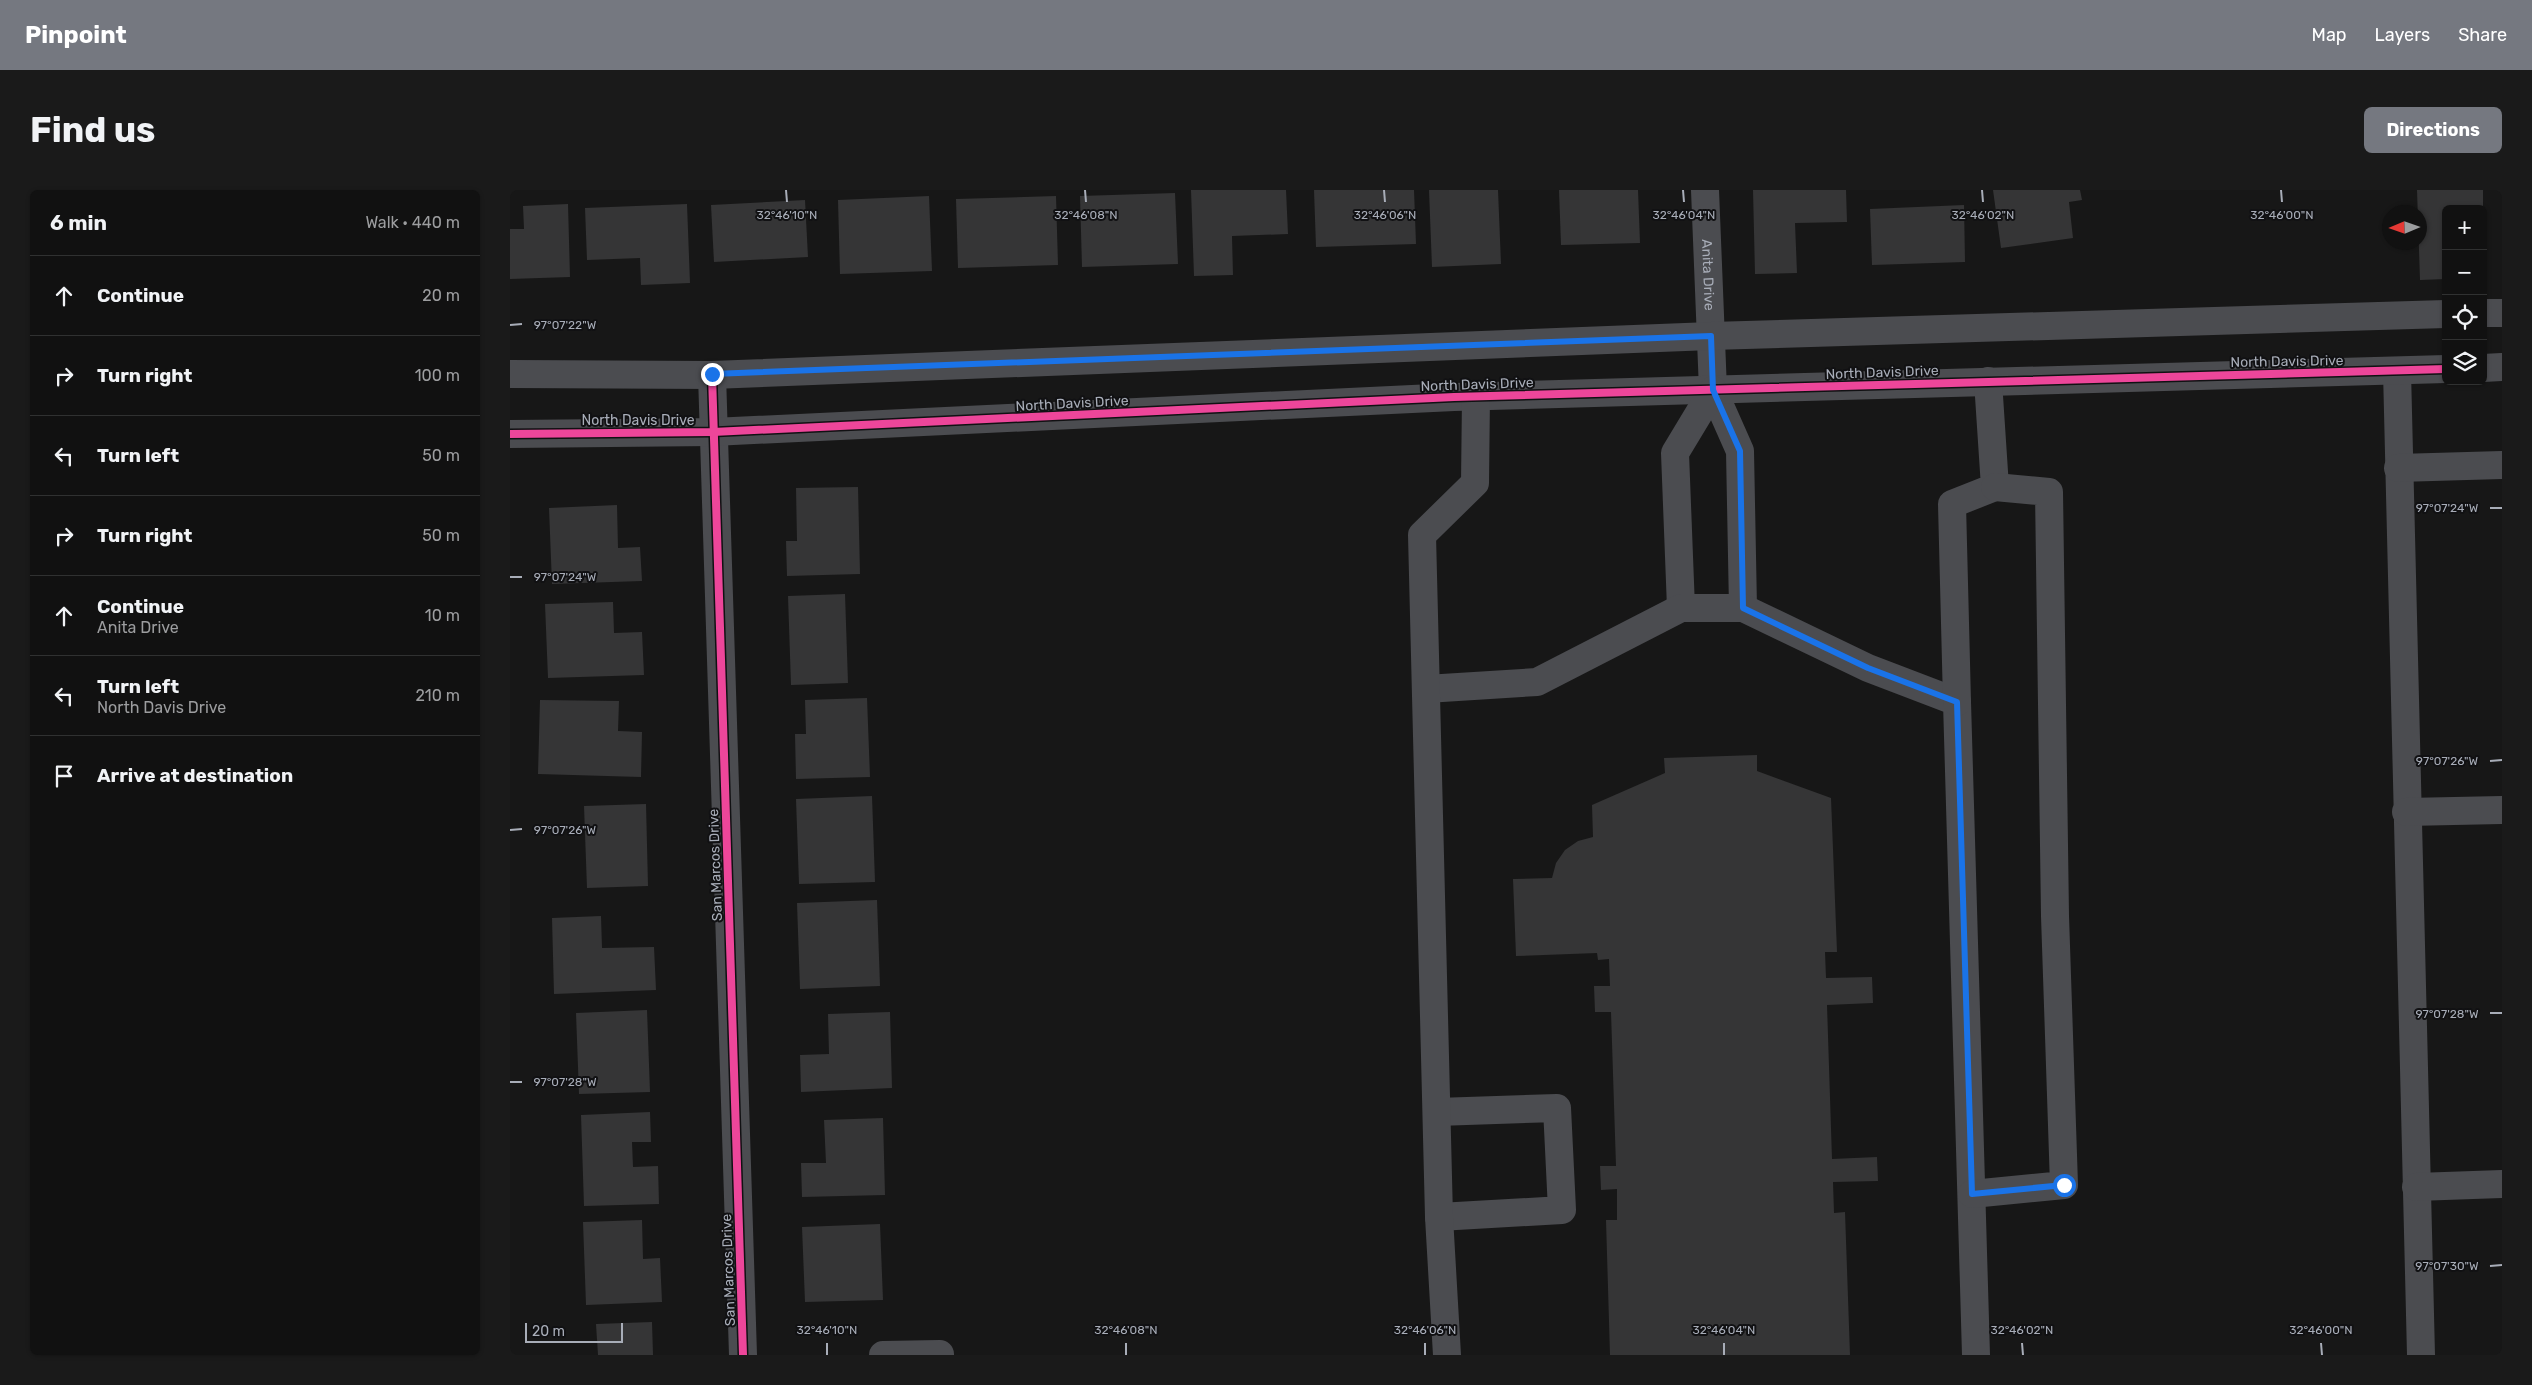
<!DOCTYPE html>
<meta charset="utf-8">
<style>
:root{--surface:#111;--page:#1a1a1a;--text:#f1f3f6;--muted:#9c9d9f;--line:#303131;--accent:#757880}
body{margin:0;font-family:Rubik,sans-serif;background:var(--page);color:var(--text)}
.controls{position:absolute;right:15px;top:15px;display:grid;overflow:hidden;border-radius:8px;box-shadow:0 1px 4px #0004}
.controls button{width:45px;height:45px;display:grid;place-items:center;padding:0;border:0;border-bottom:1px solid var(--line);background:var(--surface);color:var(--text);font:25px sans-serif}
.compass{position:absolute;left:1872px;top:15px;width:45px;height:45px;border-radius:50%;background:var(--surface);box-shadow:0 1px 4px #0004;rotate:268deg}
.scale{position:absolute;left:15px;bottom:12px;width:98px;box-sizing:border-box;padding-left:5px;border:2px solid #a8adb8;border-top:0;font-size:14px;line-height:18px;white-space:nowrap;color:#a8adb8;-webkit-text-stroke:4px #111113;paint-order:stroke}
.stop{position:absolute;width:15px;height:15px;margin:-11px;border:4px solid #1a73e8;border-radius:50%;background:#fff}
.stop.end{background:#1a73e8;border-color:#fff;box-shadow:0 1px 5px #0008}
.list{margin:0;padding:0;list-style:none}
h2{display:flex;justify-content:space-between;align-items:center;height:65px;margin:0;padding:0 20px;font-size:21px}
h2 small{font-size:16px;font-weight:400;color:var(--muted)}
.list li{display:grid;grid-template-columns:32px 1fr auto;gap:15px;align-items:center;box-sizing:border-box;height:80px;padding:0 20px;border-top:1px solid var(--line)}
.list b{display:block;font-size:19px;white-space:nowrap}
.list p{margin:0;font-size:16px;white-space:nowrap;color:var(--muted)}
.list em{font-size:16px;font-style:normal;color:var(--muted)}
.icon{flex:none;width:28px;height:28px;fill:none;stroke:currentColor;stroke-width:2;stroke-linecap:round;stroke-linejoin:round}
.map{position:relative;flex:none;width:1992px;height:1165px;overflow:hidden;border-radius:8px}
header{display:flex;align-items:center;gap:30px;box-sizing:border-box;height:70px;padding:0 25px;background:var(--accent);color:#fff}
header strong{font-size:24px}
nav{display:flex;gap:28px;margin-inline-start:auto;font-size:18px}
.intro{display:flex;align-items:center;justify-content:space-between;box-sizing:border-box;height:120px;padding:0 30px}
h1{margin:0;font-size:35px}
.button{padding:12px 22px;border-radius:8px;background:var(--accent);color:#fff;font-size:18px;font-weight:700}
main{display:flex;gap:30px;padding:0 30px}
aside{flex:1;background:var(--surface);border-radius:8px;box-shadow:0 1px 4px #0004}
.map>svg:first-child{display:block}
</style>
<header>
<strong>Pinpoint</strong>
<nav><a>Map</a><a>Layers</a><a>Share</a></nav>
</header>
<div class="intro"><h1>Find us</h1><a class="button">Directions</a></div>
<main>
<aside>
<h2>6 min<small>Walk · 440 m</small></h2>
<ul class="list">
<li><svg class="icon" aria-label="ahead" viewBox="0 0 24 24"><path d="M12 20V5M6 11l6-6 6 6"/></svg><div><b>Continue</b></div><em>20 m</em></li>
<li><svg class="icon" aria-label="right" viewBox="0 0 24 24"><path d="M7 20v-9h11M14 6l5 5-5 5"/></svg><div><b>Turn right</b></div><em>100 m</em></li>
<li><svg class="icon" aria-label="left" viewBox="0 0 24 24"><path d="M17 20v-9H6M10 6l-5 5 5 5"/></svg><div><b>Turn left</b></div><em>50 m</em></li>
<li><svg class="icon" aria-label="right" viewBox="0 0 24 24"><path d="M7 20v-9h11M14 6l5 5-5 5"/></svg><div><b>Turn right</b></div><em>50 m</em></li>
<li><svg class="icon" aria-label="ahead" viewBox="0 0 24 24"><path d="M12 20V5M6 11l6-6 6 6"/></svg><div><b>Continue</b><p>Anita Drive</p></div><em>10 m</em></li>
<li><svg class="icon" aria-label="left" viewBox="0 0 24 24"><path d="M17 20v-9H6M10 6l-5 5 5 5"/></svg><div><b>Turn left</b><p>North Davis Drive</p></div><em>210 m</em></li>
<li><svg class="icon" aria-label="arrive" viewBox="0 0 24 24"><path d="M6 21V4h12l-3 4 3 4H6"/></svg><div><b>Arrive at destination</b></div></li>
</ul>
</aside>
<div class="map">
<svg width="1992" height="1165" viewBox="0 0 1992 1165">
<rect width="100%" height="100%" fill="#171717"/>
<g fill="#353536">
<polygon points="681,0 776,0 778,44 722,46 723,85 684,86"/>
<polygon points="804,0 904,0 906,54 806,57"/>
<polygon points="919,0 988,0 991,74 922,77"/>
<polygon points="1049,0 1128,0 1130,53 1051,55"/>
<polygon points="1243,0 1336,0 1337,32 1285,33 1287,83 1245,84"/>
<polygon points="1483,0 1570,0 1572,10 1559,12 1563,48 1491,58"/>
<polygon points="1907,0 1973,0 1973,19 1936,19 1936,89 1910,90"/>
<polygon points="665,3 668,74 572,77 570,6"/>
<polygon points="419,6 422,81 330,84 328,10"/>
<polygon points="546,6 548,75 448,78 446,9"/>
<polygon points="295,10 298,67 204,72 201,15"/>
<polygon points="58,14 60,87 0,89 0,39 14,39 13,16"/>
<polygon points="177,14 180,93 131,95 130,68 77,70 75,18"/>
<polygon points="1454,15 1455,72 1362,75 1360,19"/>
<polygon points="348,297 350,384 277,386 276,351 287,351 286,298"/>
<polygon points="107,315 108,358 130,357 132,391 42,394 39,318"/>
<polygon points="335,404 338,493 281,495 278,406"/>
<polygon points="103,412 104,443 132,442 134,485 38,488 35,414"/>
<polygon points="357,508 360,587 286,589 285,544 296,544 295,510"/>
<polygon points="30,510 109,511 108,541 132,542 131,587 28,584"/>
<polygon points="1247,565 1247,581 1321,608 1327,762 1315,762 1316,788 1362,787 1363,813 1317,815 1322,969 1367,967 1368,991 1323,992 1324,1023 1335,1022 1340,1165 1100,1165 1096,1030 1107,1030 1107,999 1091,1000 1090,976 1106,976 1101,822 1085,822 1084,796 1100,796 1099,769 1088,770 1087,763 1006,766 1003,689 1042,688 1046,673 1055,660 1068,651 1083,647 1082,615 1155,583 1154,568"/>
<polygon points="362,606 365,692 289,694 286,609"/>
<polygon points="136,614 138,696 77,698 74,616"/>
<polygon points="367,710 370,796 290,799 287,713"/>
<polygon points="91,726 92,758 144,757 146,800 44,804 42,728"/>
<polygon points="137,820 140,902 69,904 66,823"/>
<polygon points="380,822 382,898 291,902 290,865 319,864 318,824"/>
<polygon points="140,922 141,952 122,952 123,977 148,976 149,1014 74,1016 71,925"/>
<polygon points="373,928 375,1005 292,1007 291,973 316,973 314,930"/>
<polygon points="132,1030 133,1069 150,1068 152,1112 76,1115 73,1032"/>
<polygon points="370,1034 373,1110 295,1112 292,1037"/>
<polygon points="142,1132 143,1165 88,1165 86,1134"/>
</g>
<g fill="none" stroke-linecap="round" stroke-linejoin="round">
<g stroke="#4b4c50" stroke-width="28">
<path id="s1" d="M1195 0 1203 200 1230 261 1233 418"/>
<polyline points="1973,123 1992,123"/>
<polyline points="1973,178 1992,177"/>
<polyline points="1887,181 1911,1165"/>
<polyline points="0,184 202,185 1201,146 1936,124"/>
<polyline points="202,185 233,1165"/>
<polyline points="0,244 203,242 944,207 1936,179"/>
<polyline points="1888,278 1992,275"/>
<polyline points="1171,418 1165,263 1203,200"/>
<polyline points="916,499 1027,492 1171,418 1233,418 1358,478 1447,512 1466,1165"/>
<polyline points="1447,512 1442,314 1485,297 1478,191"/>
<polyline points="1896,622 1992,620"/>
<polyline points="927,922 1047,918 1052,1020 929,1027"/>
<polyline points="1906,997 1992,994"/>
<polyline points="1462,1004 1554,995 1545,726 1539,302 1485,297"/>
<polyline points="373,1165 430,1164"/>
<polyline points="937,1165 929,1027 912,345 965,293 966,206"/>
</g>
<g stroke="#111113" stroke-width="11">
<g id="cycleway">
<polyline points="202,185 233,1165"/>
<polyline points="0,244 203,242 944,207 1936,179"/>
</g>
</g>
<use href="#cycleway" stroke="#ed469a" stroke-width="8"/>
</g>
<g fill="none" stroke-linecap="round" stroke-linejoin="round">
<polyline stroke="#1a73e8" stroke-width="6" points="202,184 1201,146 1203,200 1230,261 1233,418 1358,478 1447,512 1462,1004 1554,995"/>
</g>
<path fill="none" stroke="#a8adb8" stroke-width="2" d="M276 0 277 12M575 0 576 12M874 0 875 12M1173 0 1174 12M1472 0 1473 12M1771 0 1772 12M0 135 12 134M1980 318H1992M0 387H12M1980 571 1992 570M0 640 12 639M1980 823H1992M0 892H12M1980 1076 1992 1075M317 1153V1165M616 1153V1165M915 1153V1165M1214 1153V1165M1512 1153 1513 1165M1811 1153 1812 1165"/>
<g text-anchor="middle" stroke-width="4" stroke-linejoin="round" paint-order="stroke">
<g font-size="14" fill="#a8adb8" stroke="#111113">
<text dy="5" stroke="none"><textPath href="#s1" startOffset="85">Anita Drive</textPath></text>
<text transform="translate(1777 171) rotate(-1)" y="5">North Davis Drive</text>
<text transform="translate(1372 182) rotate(-2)" y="5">North Davis Drive</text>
<text transform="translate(967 194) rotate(-2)" y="5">North Davis Drive</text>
<text transform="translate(562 213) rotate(-3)" y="5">North Davis Drive</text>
<text x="128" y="235">North Davis Drive</text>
<text transform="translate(205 675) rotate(-92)" y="5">San Marcos Drive</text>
<text transform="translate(218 1080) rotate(-92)" y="5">San Marcos Drive</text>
</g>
</g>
<g font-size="12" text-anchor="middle" fill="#a8adb8" stroke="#111113" stroke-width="4" stroke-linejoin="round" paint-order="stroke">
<text x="277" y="29">32°46'10"N</text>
<text x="576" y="29">32°46'08"N</text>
<text x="875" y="29">32°46'06"N</text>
<text x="1174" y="29">32°46'04"N</text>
<text x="1473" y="29">32°46'02"N</text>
<text x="1772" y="29">32°46'00"N</text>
<text x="55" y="139">97°07'22"W</text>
<text x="1937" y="322">97°07'24"W</text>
<text x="55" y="391">97°07'24"W</text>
<text x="1937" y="575">97°07'26"W</text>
<text x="55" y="644">97°07'26"W</text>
<text x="1937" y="828">97°07'28"W</text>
<text x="55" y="896">97°07'28"W</text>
<text x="1937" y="1080">97°07'30"W</text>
<text x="317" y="1144">32°46'10"N</text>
<text x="616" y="1144">32°46'08"N</text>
<text x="915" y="1144">32°46'06"N</text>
<text x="1214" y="1144">32°46'04"N</text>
<text x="1512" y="1144">32°46'02"N</text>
<text x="1811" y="1144">32°46'00"N</text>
</g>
</svg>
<div class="controls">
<button>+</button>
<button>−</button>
<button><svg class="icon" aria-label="locate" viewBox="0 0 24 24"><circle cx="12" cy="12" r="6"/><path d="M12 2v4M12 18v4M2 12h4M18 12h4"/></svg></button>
<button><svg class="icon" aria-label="layers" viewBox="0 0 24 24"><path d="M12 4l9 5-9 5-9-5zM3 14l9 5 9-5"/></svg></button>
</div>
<svg class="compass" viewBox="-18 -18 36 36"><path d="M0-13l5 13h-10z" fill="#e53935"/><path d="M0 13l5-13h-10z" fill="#9c9d9f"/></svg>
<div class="scale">20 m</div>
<div class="stop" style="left:1554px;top:995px"></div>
<div class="stop end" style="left:202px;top:184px"></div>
</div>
</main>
